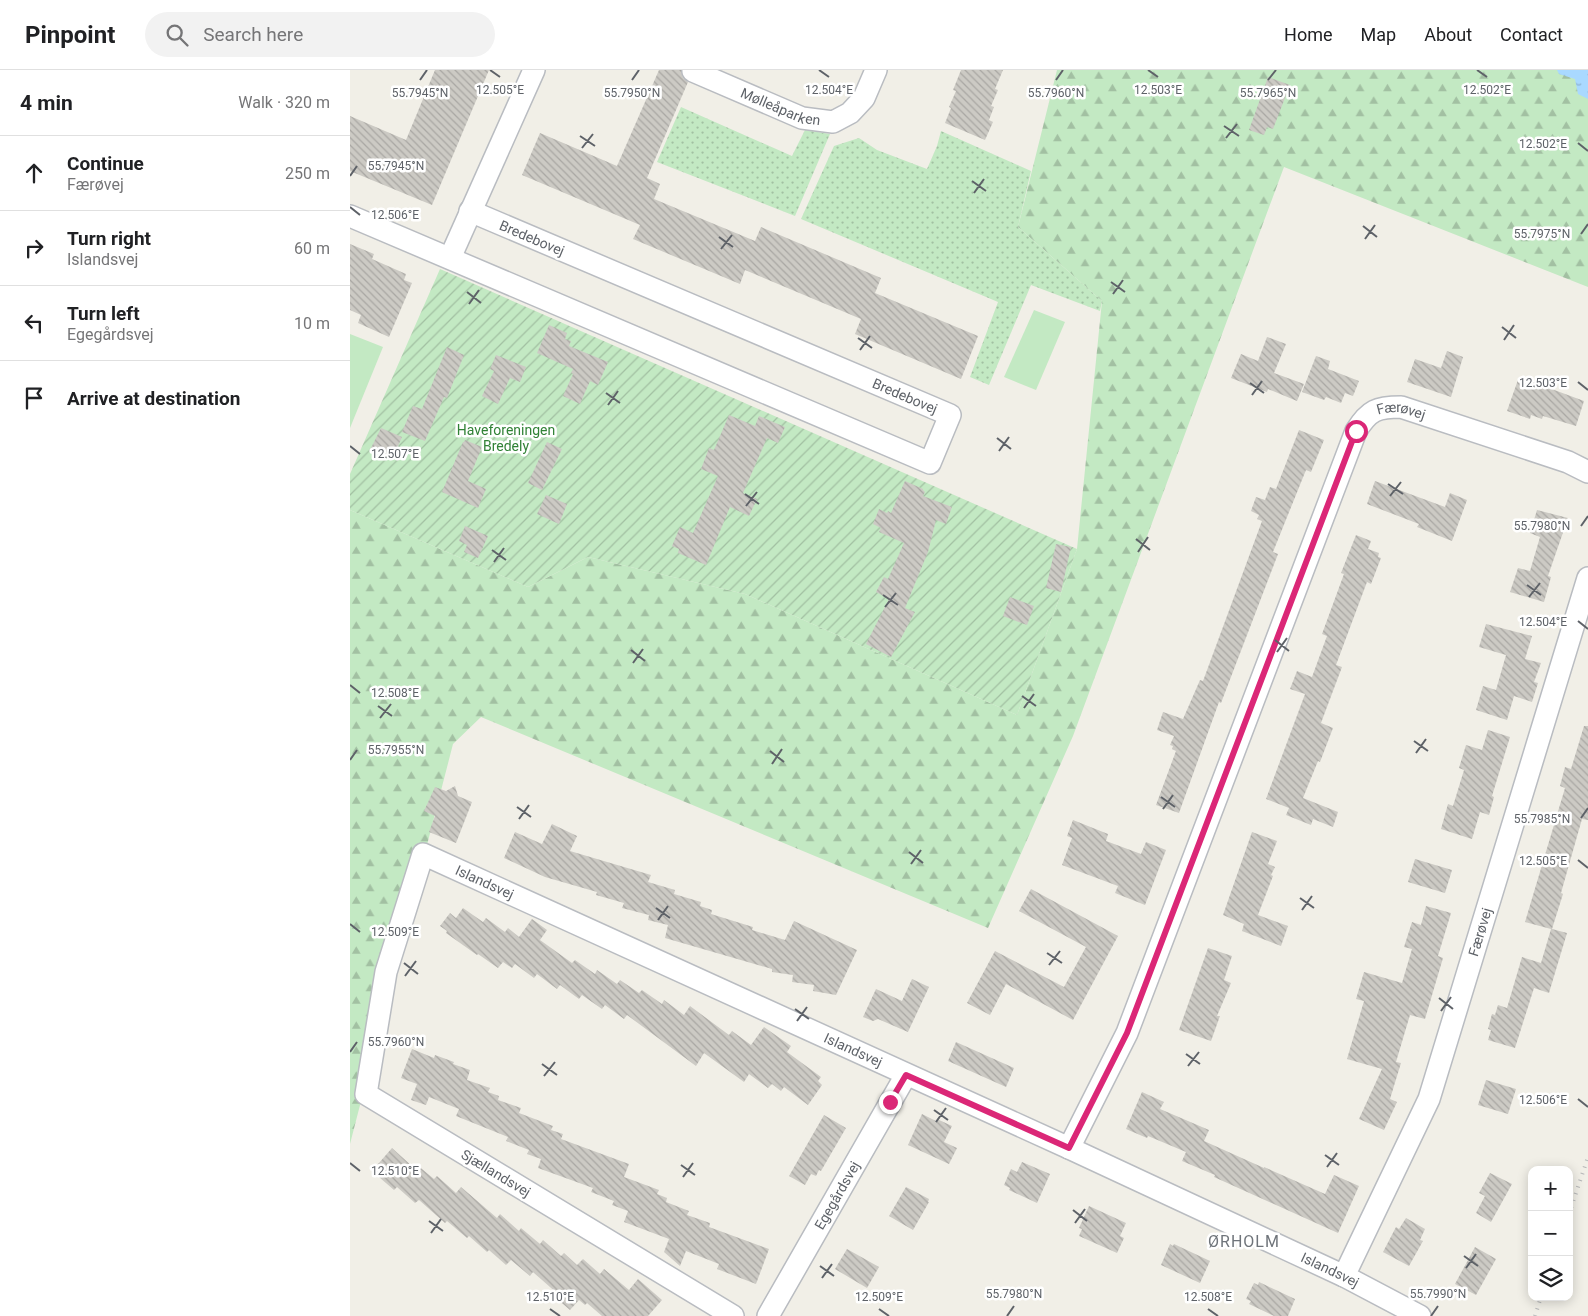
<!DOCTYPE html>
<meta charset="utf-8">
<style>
:root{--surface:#fff;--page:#f2f2f2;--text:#202124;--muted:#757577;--line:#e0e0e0}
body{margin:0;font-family:Roboto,sans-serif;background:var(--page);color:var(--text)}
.controls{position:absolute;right:15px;bottom:15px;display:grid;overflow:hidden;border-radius:10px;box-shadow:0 2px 12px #0003}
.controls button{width:45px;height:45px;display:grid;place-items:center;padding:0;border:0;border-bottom:1px solid var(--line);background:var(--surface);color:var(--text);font:25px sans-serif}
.stop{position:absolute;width:15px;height:15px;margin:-11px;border:4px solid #db2777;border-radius:50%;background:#fff}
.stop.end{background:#db2777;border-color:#fff;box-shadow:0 1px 5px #0008}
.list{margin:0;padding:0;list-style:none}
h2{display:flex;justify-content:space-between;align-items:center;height:65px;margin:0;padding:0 20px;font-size:21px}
h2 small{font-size:16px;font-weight:400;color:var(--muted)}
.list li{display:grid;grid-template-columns:32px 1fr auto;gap:15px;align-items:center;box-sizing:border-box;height:75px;padding:0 20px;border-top:1px solid var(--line)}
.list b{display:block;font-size:19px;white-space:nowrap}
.list p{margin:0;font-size:16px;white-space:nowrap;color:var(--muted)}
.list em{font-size:16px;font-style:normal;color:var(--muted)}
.icon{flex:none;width:28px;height:28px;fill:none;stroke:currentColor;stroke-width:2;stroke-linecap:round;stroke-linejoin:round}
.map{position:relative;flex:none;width:1238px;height:1246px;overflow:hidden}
header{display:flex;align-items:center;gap:30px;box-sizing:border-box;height:70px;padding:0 25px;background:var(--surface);border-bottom:1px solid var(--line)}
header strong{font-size:24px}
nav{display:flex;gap:28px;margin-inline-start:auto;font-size:18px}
.search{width:350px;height:45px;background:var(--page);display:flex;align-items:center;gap:12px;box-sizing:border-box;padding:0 18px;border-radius:28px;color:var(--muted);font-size:19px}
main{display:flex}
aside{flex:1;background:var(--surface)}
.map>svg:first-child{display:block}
</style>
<header>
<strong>Pinpoint</strong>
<div class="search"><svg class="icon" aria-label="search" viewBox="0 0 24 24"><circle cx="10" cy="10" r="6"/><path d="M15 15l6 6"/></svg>Search here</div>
<nav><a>Home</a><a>Map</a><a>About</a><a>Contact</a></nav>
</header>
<main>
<aside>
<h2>4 min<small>Walk · 320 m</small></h2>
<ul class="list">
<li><svg class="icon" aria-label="ahead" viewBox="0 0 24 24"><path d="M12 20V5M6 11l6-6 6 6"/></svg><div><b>Continue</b><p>Færøvej</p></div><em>250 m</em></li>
<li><svg class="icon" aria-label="right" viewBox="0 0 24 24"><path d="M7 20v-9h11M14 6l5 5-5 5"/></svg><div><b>Turn right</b><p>Islandsvej</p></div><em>60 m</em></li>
<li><svg class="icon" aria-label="left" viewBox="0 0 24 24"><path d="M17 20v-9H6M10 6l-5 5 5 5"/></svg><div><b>Turn left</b><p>Egegårdsvej</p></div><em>10 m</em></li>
<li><svg class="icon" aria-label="arrive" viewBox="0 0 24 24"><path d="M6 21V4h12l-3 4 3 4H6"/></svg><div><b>Arrive at destination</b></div></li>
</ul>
</aside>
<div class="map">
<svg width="1238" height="1246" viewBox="0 0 1238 1246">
<defs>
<pattern id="forest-firs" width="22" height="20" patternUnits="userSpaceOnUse" patternTransform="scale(1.25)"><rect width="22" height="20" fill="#c3e9c3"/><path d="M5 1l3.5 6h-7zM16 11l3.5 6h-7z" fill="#a2c0a2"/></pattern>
<pattern id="park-dots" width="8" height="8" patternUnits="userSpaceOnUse" patternTransform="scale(1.25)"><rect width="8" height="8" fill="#c3e9c3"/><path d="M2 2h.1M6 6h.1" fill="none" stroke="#a2c0a2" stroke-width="1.8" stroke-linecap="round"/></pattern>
<pattern id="garden-furrows" width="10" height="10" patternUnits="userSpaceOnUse" patternTransform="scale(1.25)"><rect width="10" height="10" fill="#c3e9c3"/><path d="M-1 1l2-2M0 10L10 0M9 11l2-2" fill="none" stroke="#a2c0a2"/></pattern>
<pattern id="water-ripples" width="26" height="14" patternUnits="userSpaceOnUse" patternTransform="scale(1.25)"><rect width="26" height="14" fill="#a9d9ff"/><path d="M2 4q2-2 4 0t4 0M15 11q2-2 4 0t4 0" fill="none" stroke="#8db3d2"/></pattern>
<pattern id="building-back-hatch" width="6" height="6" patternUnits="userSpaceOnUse" patternTransform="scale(1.25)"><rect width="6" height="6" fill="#cccac4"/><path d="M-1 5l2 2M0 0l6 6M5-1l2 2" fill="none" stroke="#a9a7a3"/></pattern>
</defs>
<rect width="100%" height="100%" fill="#f1efe7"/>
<polygon fill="url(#forest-firs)" points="707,0 1238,0 1238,217 934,97 723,666 638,858 131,647 103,674 0,1074 0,440 178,517 238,487 395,524 667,645 727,479 752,231 668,157"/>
<g fill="url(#park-dots)">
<polygon points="331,37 442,86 455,60 480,64 445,146 307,92"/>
<polygon points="591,61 681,101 668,157 752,231 750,241 681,215 639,315 620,307 648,232 451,149 484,76 509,68 527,80 577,99 587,76"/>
</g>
<polygon fill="url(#garden-furrows)" points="90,199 727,479 667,645 395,524 238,487 178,517 0,440 0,404"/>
<g fill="#c3e9c3">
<polygon points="684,240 715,252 686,320 654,307"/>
<polygon points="0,264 33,277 0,358"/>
</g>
<polygon fill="url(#water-ripples)" points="1207,0 1238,0 1238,29 1228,24 1225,9 1209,4"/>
<g fill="url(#building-back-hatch)">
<polygon points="85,0 139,0 82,135 0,101 0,46 56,70"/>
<polygon points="309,0 331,0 333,8 338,12 297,108 310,114 304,129 405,171 411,157 531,208 525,223 628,266 611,309 505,264 511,249 395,200 390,214 283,169 290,155 172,105 190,63 267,96"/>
<polygon points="611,0 653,0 645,19 648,20 641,36 644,37 639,50 643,52 635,70 595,53 601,38 599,37 606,21 603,20"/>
<polygon points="918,7 940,15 923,59 917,57 914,65 899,60"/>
<polygon points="0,174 24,184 22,189 56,204 54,210 62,213 39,267 8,253 11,245 0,240"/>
<polygon points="199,255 217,263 215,269 221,271 219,276 258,292 248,315 240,311 230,334 213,326 223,304 221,303 223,299 187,283"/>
<polygon points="917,267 936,274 924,303 954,314 947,331 918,319 917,322 881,308 891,284 908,291"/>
<polygon points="97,277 114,285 97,328 94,327 75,371 52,362 63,336 72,339"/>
<polygon points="1097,281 1113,287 1101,327 1057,312 1065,289 1091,298"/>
<polygon points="146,285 176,297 170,312 160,308 148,334 132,326 144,301 140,299"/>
<polygon points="966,286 980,291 978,299 1009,311 1003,326 995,323 991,333 976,327 974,330 952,322"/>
<polygon points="1169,307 1234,331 1226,356 1193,346 1192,349 1181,345 1180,349 1157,341"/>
<polygon points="379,345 405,356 409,346 435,357 428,373 417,368 393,423 407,429 399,446 380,437 356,495 328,483 329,479 322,476 330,457 343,463 368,406 351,399 359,378 364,380"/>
<polygon points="31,358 52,367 42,390 20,380"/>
<polygon points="949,360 974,370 961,402 956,400 923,482 928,484 871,633 869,632 829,743 806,735 826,681 822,679 823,676 820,675 824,666 807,660 813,642 833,649 850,610 853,611 912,451 907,449 909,445 901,441 906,427 915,430 920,417 926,419"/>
<polygon points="115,370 132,377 118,411 136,419 128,438 92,422 113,372 114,372"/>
<polygon points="197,372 212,379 192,420 178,413"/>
<polygon points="555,411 573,419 573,420 575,422 573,426 602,437 596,454 586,450 578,482 555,538 565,542 541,587 516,574 539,529 526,522 534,507 538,509 554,473 529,462 531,458 523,454 529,439 537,443 538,441 541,443"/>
<polygon points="1025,411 1095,437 1100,423 1117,430 1102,471 1067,457 1069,454 1017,434"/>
<polygon points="196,425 217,434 209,454 187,444"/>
<polygon points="1187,440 1218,448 1198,506 1201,507 1194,532 1160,522 1168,498 1180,501 1190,467 1180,463"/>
<polygon points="115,456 138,466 128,488 114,482 117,475 109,471"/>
<polygon points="1006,465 1021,471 1018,479 1029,483 1028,487 1031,488 1021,514 1017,512 986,595 992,597 971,653 983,658 970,692 968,691 953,728 988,742 983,757 963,749 961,755 936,745 939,738 916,729 955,624 940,619 947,601 962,607 977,566 972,564 994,504 991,503"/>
<polygon points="706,474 721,477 711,522 696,518"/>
<polygon points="660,527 684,536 677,555 653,546"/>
<polygon points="1136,554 1182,566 1175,589 1191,593 1184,612 1188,613 1182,632 1164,626 1157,650 1126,640 1133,616 1146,620 1156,585 1129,577"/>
<polygon points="1234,656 1238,656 1238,750 1232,749 1211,823 1213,824 1202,859 1217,863 1199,923 1184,918 1165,978 1138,970 1141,960 1138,959 1142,944 1145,945 1148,935 1157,938 1172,887 1191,893 1201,859 1175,852 1215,718 1210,716 1215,697 1221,699"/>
<polygon points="1138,660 1160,667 1142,726 1144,727 1139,745 1130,742 1122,769 1091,759 1098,734 1103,736 1114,700 1109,698 1116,675 1132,680"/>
<polygon points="105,716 108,726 122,732 106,773 79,762 85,746 74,741 85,717 96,721"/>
<polygon points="723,750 758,764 756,771 791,784 796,772 816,780 795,835 765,823 768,816 712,795 722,768 717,766"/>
<polygon points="202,754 227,766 220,781 301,805 298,812 325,820 324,824 351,832 350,836 362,840 361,844 403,857 402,860 435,870 444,851 507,880 486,925 463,921 464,915 442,912 443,905 422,902 422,899 315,868 318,855 298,850 299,845 272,838 274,833 246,825 247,822 195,807 154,788 165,762 192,774"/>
<polygon points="902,762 927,771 918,794 925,797 921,805 923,806 908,845 938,856 931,876 892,861 894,854 873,845"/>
<polygon points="1065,789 1102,800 1095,823 1058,812"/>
<polygon points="681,819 768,866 723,950 656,914 640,945 617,933 645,881 714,917 736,877 669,841"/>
<polygon points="1076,836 1101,843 1088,886 1093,888 1075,949 1060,945 1046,992 1051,993 1040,1029 1047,1032 1034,1060 1009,1049 1032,999 997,989 1014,931 1006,929 1014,902 1052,913 1062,879 1054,877 1062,852 1071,855"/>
<polygon points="113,838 133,852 136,848 155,862 158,858 169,867 182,849 197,860 190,870 222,893 225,890 245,904 247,900 267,914 270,910 289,923 292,920 312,934 314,930 334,945 340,936 379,965 382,961 401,975 414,957 441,976 437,982 471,1007 468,1011 472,1015 458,1035 434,1017 431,1021 422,1014 418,1018 399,1004 394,1012 354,983 346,996 277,945 274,949 255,935 252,939 232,925 229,929 210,915 207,919 187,904 184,908 165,894 162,898 153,892 148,898 128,884 127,885 96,863 97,861 90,856 100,843 106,848"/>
<polygon points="858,878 882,886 874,910 881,913 867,946 870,946 861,971 829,960"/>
<polygon points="562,909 579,917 558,962 528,949 523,951 513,947 526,919 552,931"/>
<polygon points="606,972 664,998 656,1017 598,991"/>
<polygon points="62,979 84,988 85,985 104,992 103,994 120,1000 117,1010 140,1018 138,1022 149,1026 148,1030 171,1038 169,1043 203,1056 201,1060 213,1064 211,1069 279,1094 274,1107 309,1120 307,1124 317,1128 316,1132 339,1141 337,1145 360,1153 359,1157 419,1179 406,1214 367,1199 369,1194 336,1181 330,1196 314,1182 319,1169 274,1152 278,1141 262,1135 264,1131 241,1122 243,1118 188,1098 191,1089 177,1084 179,1080 156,1071 158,1067 106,1046 109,1039 79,1027 76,1035 61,1030 67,1014 51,1008"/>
<polygon points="1136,1010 1166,1019 1158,1044 1128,1035"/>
<polygon points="792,1022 814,1032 810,1039 859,1060 854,1071 914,1098 914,1097 975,1124 984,1105 1009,1116 988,1163 864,1107 865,1105 832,1091 836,1082 798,1066 797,1068 776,1059"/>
<polygon points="572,1044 586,1051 587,1049 602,1056 594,1072 607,1078 599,1094 558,1075"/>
<polygon points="474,1045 496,1058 471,1101 469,1100 466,1106 461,1104 455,1115 439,1106"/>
<polygon points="42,1078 63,1097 66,1094 84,1109 87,1106 106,1123 111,1117 147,1148 150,1144 169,1161 171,1158 190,1174 193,1170 211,1186 214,1183 227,1195 233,1189 250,1204 254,1199 279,1220 288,1209 312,1230 298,1246 252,1246 237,1233 235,1235 229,1230 220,1240 206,1228 209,1225 183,1202 180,1206 161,1190 156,1195 139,1180 137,1182 119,1166 117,1168 97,1151 95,1153 69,1130 65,1133 47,1117 44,1120 22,1101"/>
<polygon points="672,1092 700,1104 687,1133 659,1120 660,1118 654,1115 661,1099 667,1102"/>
<polygon points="1140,1103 1162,1114 1141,1152 1126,1143 1135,1126 1129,1123"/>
<polygon points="556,1117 579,1129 578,1132 579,1132 563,1160 539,1146"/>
<polygon points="739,1136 776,1153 770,1166 774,1168 767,1183 729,1166 732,1159 729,1158"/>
<polygon points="1056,1148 1075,1159 1070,1170 1073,1171 1059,1196 1033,1182 1046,1157 1049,1159"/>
<polygon points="820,1174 823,1176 824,1174 860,1191 850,1213 811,1195"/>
<polygon points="1125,1177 1146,1189 1126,1225 1105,1214"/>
<polygon points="497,1179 529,1197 517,1218 485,1199"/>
<polygon points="909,1212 945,1229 938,1246 924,1246 899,1234 901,1231 896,1229 904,1213 908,1215"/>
</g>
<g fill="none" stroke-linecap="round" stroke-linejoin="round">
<g stroke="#b9bcc1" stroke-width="24">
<g id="minor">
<path id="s1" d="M343 1 452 48 483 52 500 43 514 28 526 0"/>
<polyline points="0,146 580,393 600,345 120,141"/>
<polyline points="100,188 184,0"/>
<path id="s2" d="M719 1078 777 963 1006 361C1019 340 1027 337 1051 337L1218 392 1238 402"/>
<path id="s3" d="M994 1206 1079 1029 1238 508"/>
<path id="s4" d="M383 1246 16 1024 36 902 73 784 719 1078 994 1206 1070 1246"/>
<path id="s5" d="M418 1246 556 1005"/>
</g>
</g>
<use href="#minor" stroke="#fff" stroke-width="21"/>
<g stroke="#b7b8b9" stroke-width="4" stroke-dasharray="1 6" stroke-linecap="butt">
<polyline points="1219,1144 1238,1087"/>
<polyline points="1185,1246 1191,1227"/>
</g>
</g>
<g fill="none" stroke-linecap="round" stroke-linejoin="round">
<polyline stroke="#db2777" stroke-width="6" points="540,1032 556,1005 719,1078 777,963 1006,361"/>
</g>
<path fill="none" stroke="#5e6268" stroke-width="2" d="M140 0 150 7M469 0 479 7M798 0 808 7M1127 0 1137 7M70 10 77 0M282 10 289 0M706 10 713 0M918 10 926 0M874 56 889 66M230 66 245 76M876 68 887 54M1228 73 1238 81M232 78 243 64M0 106 7 96M622 111 636 121M624 123 634 109M0 137 10 145M1013 156 1027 167M1231 164 1238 154M369 167 383 177M1015 169 1025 155M371 179 382 165M761 212 775 222M117 222 131 233M763 224 773 210M119 234 129 220M1152 257 1166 268M508 268 522 278M1154 270 1164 255M510 280 520 266M1228 312 1238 320M900 313 914 323M256 323 270 333M902 325 912 311M258 335 268 321M647 368 661 379M0 376 10 384M649 381 659 367M1038 414 1053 424M395 424 409 434M1040 426 1051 412M396 436 407 422M1231 456 1238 446M786 469 800 480M142 480 156 490M788 482 798 467M144 492 154 478M1177 515 1191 525M533 525 548 535M1179 527 1190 513M535 537 546 523M1228 551 1238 559M925 570 939 581M281 580 295 591M927 582 937 568M283 593 293 579M0 615 10 623M672 626 686 636M28 636 42 646M674 638 684 624M30 648 41 634M1064 671 1078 681M420 681 434 692M1066 683 1076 669M0 690 7 680M422 694 432 679M811 727 825 737M167 737 181 747M813 739 823 725M1231 748 1238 738M169 749 179 735M559 782 573 793M1228 790 1238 798M561 794 571 780M950 828 964 838M306 838 320 848M952 840 962 826M308 850 318 836M0 854 10 862M697 883 712 893M54 893 68 904M699 895 710 881M55 906 66 891M1089 928 1103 939M445 939 459 949M1091 941 1101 927M447 951 457 937M0 982 7 972M836 984 850 994M192 994 207 1005M838 996 849 982M194 1006 205 992M1228 1029 1238 1037M584 1040 598 1050M586 1052 596 1038M975 1085 989 1095M0 1093 10 1101M331 1095 345 1105M977 1097 987 1083M333 1107 343 1093M723 1140 737 1151M79 1151 93 1161M725 1153 735 1139M81 1163 91 1149M1114 1186 1128 1196M470 1196 484 1206M1116 1198 1126 1184M472 1208 482 1194M200 1239 210 1246M529 1239 539 1246M858 1239 868 1246M657 1246 664 1236M1081 1246 1088 1236"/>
<g text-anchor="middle" stroke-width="5" stroke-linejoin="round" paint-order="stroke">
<g font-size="14" fill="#5e6268" stroke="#fff">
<text dy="5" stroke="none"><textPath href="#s1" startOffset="95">Mølleåparken</textPath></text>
<text transform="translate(182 168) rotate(23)" y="5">Bredebovej</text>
<text transform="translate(555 326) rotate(23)" y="5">Bredebovej</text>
<text dy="5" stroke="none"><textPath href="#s2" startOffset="828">Færøvej</textPath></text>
<text dy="5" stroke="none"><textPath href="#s4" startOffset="744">Islandsvej</textPath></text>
<text dy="5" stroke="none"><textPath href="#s3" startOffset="371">Færøvej</textPath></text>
<text dy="5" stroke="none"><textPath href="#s4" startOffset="1149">Islandsvej</textPath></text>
<text transform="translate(146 1103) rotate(31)" y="5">Sjællandsvej</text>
<text dy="5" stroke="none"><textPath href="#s5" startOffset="139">Egegårdsvej</textPath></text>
<text dy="5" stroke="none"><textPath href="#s4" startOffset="1674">Islandsvej</textPath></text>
</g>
<g font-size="14" fill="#318236" stroke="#fff">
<text x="156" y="365">Haveforeningen<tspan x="156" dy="16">Bredely</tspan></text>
</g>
<g font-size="16" letter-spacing="1" fill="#6f747a" stroke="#fff">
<text x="894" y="1177">ØRHOLM</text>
</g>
</g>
<g font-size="12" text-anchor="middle" fill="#5e6268" stroke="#fff" stroke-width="5" stroke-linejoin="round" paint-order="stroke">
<text x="479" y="24">12.504°E</text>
<text x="808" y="24">12.503°E</text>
<text x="150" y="24">12.505°E</text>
<text x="1137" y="24">12.502°E</text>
<text x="918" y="27">55.7965°N</text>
<text x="70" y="27">55.7945°N</text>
<text x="282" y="27">55.7950°N</text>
<text x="706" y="27">55.7960°N</text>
<text x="1193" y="78">12.502°E</text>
<text x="46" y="100">55.7945°N</text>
<text x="45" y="149">12.506°E</text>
<text x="1192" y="168">55.7975°N</text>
<text x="1193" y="317">12.503°E</text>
<text x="45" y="388">12.507°E</text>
<text x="1192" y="460">55.7980°N</text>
<text x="1193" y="556">12.504°E</text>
<text x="45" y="627">12.508°E</text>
<text x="46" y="684">55.7955°N</text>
<text x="1192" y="753">55.7985°N</text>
<text x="1193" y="795">12.505°E</text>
<text x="45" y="866">12.509°E</text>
<text x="46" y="976">55.7960°N</text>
<text x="1193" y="1034">12.506°E</text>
<text x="45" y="1105">12.510°E</text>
<text x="664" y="1228">55.7980°N</text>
<text x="1088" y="1228">55.7990°N</text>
<text x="200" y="1231">12.510°E</text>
<text x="529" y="1231">12.509°E</text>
<text x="858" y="1231">12.508°E</text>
</g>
</svg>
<div class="controls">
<button>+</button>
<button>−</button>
<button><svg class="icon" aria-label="layers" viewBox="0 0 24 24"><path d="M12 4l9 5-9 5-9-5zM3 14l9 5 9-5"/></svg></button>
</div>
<div class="stop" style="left:1006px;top:361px"></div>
<div class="stop end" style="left:540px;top:1032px"></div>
</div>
</main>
